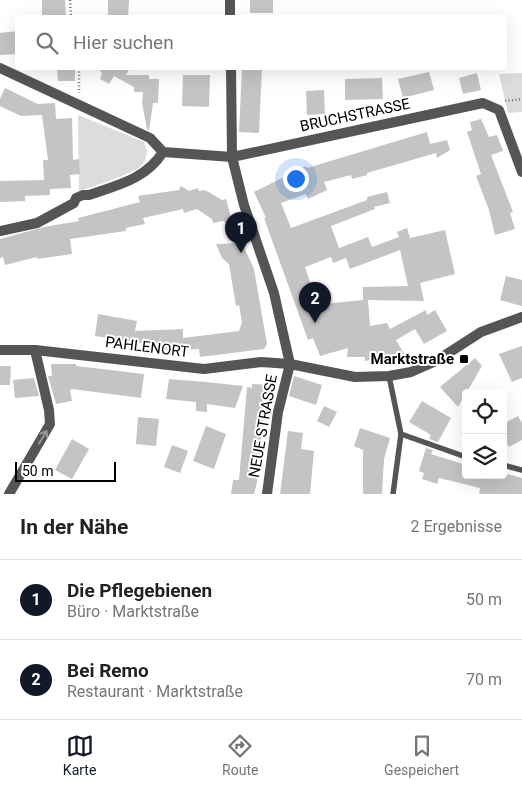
<!DOCTYPE html>
<html lang="de">
<meta charset="utf-8">
<style>
:root{--surface:#fff;--page:#f6f6f6;--text:#222;--muted:#767676;--line:#e0e0e0;--accent:#111827}
body{margin:0;font-family:Roboto,sans-serif;background:var(--page);color:var(--text)}
.controls{position:absolute;right:15px;bottom:15px;display:grid;overflow:hidden;border-radius:5px;box-shadow:0 5px 20px #0002}
.controls button{width:45px;height:45px;display:grid;place-items:center;padding:0;border:0;border-bottom:1px solid var(--line);background:var(--surface);color:var(--text);font:25px sans-serif}
.scale{position:absolute;left:15px;bottom:12px;width:101px;box-sizing:border-box;padding-left:5px;border:2px solid #000;border-top:0;font-size:14px;line-height:18px;white-space:nowrap;color:#000;-webkit-text-stroke:4px #fff;paint-order:stroke}
.you{position:absolute;left:295px;top:178px;width:18px;height:18px;margin:-12px;border:4px solid #fff;border-radius:50%;background:#1a73e8;box-shadow:0 0 0 8px #1a73e833}
.badge{display:grid;place-items:center;width:32px;height:32px;border-radius:50%;background:var(--accent);color:#fff;font-size:16px;font-weight:700}
.pin{position:absolute;translate:-50% -41px;filter:drop-shadow(0 1px 2px #0008)}
.pin::after{content:'';position:absolute;top:26px;width:18px;height:15px;background:inherit;clip-path:polygon(0 0,100% 0,50% 100%)}
.list{margin:0;padding:0;list-style:none}
h2{display:flex;justify-content:space-between;align-items:center;height:65px;margin:0;padding:0 20px;font-size:21px}
h2 small{font-size:16px;font-weight:400;color:var(--muted)}
.list li{display:grid;grid-template-columns:32px 1fr auto;gap:15px;align-items:center;box-sizing:border-box;height:80px;padding:0 20px;border-top:1px solid var(--line)}
.list b{display:block;font-size:19px;white-space:nowrap}
.list p{margin:0;font-size:16px;white-space:nowrap;color:var(--muted)}
.list em{font-size:16px;font-style:normal;color:var(--muted)}
.icon{flex:none;width:28px;height:28px;fill:none;stroke:currentColor;stroke-width:2;stroke-linecap:round;stroke-linejoin:round}
.map{position:relative;flex:none;width:522px;height:494px;overflow:hidden}
.search{position:absolute;background:var(--surface);box-shadow:0 5px 20px #0002;left:15px;right:15px;top:15px;height:55px;display:flex;align-items:center;gap:12px;box-sizing:border-box;padding:0 18px;border-radius:5px;color:var(--muted);font-size:19px}
.sheet{height:225px;background:var(--surface)}
nav{display:flex;justify-content:space-around;align-items:center;box-sizing:border-box;height:70px;border-top:1px solid var(--line);background:var(--surface);font-size:14px;color:var(--muted)}
nav a{display:grid;justify-items:center;gap:2px}
nav .on{color:var(--accent)}
.map>svg:first-child{display:block}
</style>
<div class="map">
<svg width="522" height="494" viewBox="0 0 522 494">
<rect width="100%" height="100%" fill="#fff"/>
<g fill="#dcdcdc">
<polygon points="522,73 522,112 508,113 499,74"/>
<path d="M78 115 144 142 147 151C146 157 146 161 141 166 134 173 92 187 79 191Z"/>
</g>
<g fill="#c4c4c4" fill-rule="evenodd">
<polygon points="42,0 65,0 66,18 42,18"/>
<polygon points="108,0 129,0 128,18 108,18"/>
<rect x="250" y="0" width="23" height="13"/>
<polygon points="18,31 18,54 0,55 0,33"/>
<polygon points="57,68 75,68 75,81 58,81"/>
<polygon points="99,68 130,68 126,75 149,75 149,79 159,79 158,103 153,103 149,130 147,129 142,103 143,92 134,92 134,87 114,76 109,84 100,79 102,74"/>
<polygon points="242,68 262,68 259,133 239,132"/>
<polygon points="429,72 434,90 403,98 398,79"/>
<polygon points="477,73 481,90 463,94 459,78"/>
<polygon points="183,75 210,75 209,107 182,106"/>
<polygon points="382,78 383,99 345,100 345,79"/>
<polygon points="5,88 38,104 55,103 56,119 72,118 73,160 79,159 80,174 70,175 71,188 50,189 50,195 25,196 25,201 0,202 0,181 44,180 43,160 48,160 42,115 21,116 0,106 0,99"/>
<polygon points="324,90 325,114 307,115 306,91"/>
<polygon points="481,119 489,137 497,135 503,151 491,155 513,212 510,213 515,229 495,235 489,210 476,176 481,174 467,132 472,130 470,122"/>
<path d="M427 132 430 144 447 140 450 150 437 158 436 153 367 173V175L352 179 351 175 324 182 327 190 308 199 306 194 281 203 291 228 367 200V197L387 192 390 203 374 207 375 209 331 226 339 248 368 237 372 247 399 237 397 232 407 228 410 238 445 230 455 274 420 283 424 301 368 300 370 326 387 323 390 329 426 310 427 315 435 310 447 331 424 344 415 329 396 340 404 354 365 361V357H347L348 348 320 356 313 338 308 340 264 218H266L254 192 306 166 307 168ZM400 250 408 286 363 287V300L322 304 318 293 314 294 312 289 300 290 311 285 305 267 331 257 333 263 346 258 350 269Z"/>
<polygon points="181,186 189,191 198,188 199,191 205,190 222,200 226,199 234,228 223,221 213,223 212,219 197,209 184,213 183,209 143,218 145,224 126,228 126,231 70,239 72,254 37,259 37,257 5,265 3,257 0,258 0,239 44,227 79,221 78,218 140,202 138,196 179,190"/>
<polygon points="242,243 254,269 267,344 264,349 200,357 199,349 152,351 152,345 95,336 98,314 137,321 135,331 183,329 183,338 239,331 242,322 239,305 236,306 229,264 222,258 216,244"/>
<polygon points="506,276 522,280 522,306 500,300"/>
<polygon points="522,346 522,378 512,382 499,354"/>
<polygon points="475,358 482,366 458,407 440,387"/>
<polygon points="51,364 76,364 76,366 144,374 141,398 72,389 70,390 72,401 56,404 48,376 52,376"/>
<polygon points="0,366 11,366 10,385 0,385"/>
<polygon points="294,376 322,385 316,405 289,396"/>
<polygon points="34,378 39,396 15,398 13,380"/>
<polygon points="169,379 206,382 243,386 235,408 207,404 207,412 196,411 196,402 166,399"/>
<polygon points="252,384 269,385 266,411 264,411 257,482 254,494 231,494 233,480 239,480 247,387 252,388"/>
<polygon points="422,401 451,418 438,442 429,439 431,435 409,422"/>
<polygon points="324,406 337,412 329,427 317,421"/>
<polygon points="518,416 522,423 522,440 509,447 503,438 503,424"/>
<polygon points="138,417 159,419 156,446 136,444"/>
<polygon points="206,426 226,434 214,469 193,461"/>
<polygon points="360,428 390,438 384,459 382,494 363,494 363,450 354,446"/>
<polygon points="288,431 303,433 301,449 314,451 310,494 280,494"/>
<polygon points="72,439 89,449 72,479 55,470"/>
<polygon points="172,445 188,451 180,473 164,467"/>
<polygon points="426,448 433,450 431,454 466,465 466,475 503,475 503,473 522,478 522,494 479,494 480,488 439,478 437,484 422,479 424,473 419,471"/>
</g>
<g fill="none" stroke-linecap="round" stroke-linejoin="round">
<g stroke="#777" stroke-width="2.5" stroke-dasharray="1 2.5" stroke-linecap="butt">
<polyline points="70,0 71,18"/>
<polyline points="79,68 79,93"/>
<polyline points="505,101 522,99"/>
</g>
<g stroke="#555" stroke-width="5.5">
<polyline points="389,376 401,434 466,457"/>
<polyline points="503,465 522,470"/>
<polyline points="393,494 401,434"/>
</g>
<g stroke="#555" stroke-width="10">
<polyline points="230,0 230,18"/>
<polyline points="0,68 150,138 163,152 232,157 483,103 499,110 522,172"/>
<polyline points="231,68 232,157 244,205 274,293 290,364 278,412 267,494"/>
<path d="M0 231 37 223 74 203 76 198 83 195H89C118 185 146 179 163 152"/>
<polyline points="0,350 35,350 204,369 261,362 290,364 355,377 389,376 411,372 436,361 481,332 522,317"/>
<polyline points="9,494 50,424 49,410 35,350"/>
</g>
</g>
<defs><path id="oneway-shaft" d="M-6 0H5M1.5-3L5.5 0L1.5 3" fill="none" stroke-width="1.6" stroke-linecap="round" stroke-linejoin="round" transform="scale(1.25)"/></defs>
<use stroke="#999" href="#oneway-shaft" transform="translate(43 437) rotate(-59)"/>
<rect fill="#000" stroke="#fff" stroke-width="2" x="459" y="354" width="10" height="10" rx="2.5"/>
<g text-anchor="middle" stroke-width="4" stroke-linejoin="round" paint-order="stroke">
<g font-size="15" fill="#000" stroke="#fff">
<text transform="translate(355 115) rotate(-12)" y="5">BRUCHSTRASSE</text>
<text transform="translate(147 347) rotate(7)" y="5">PAHLENORT</text>
<text transform="translate(263 426) rotate(-80)" y="5">NEUE STRASSE</text>
</g>
<g font-size="15" font-weight="bold" fill="#000" stroke="#fff" text-anchor="end">
<text x="454" y="364">Marktstraße</text>
</g>
</g>
</svg>
<div class="controls">
<button><svg class="icon" aria-label="locate" viewBox="0 0 24 24"><circle cx="12" cy="12" r="6"/><path d="M12 2v4M12 18v4M2 12h4M18 12h4"/></svg></button>
<button><svg class="icon" aria-label="layers" viewBox="0 0 24 24"><path d="M12 4l9 5-9 5-9-5zM3 14l9 5 9-5"/></svg></button>
</div>
<div class="scale">50 m</div>
<div class="you"></div>
<div class="pin badge" style="left:241px;top:253px">1</div>
<div class="pin badge" style="left:315px;top:323px">2</div>
<div class="search"><svg class="icon" aria-label="search" viewBox="0 0 24 24"><circle cx="10" cy="10" r="6"/><path d="M15 15l6 6"/></svg>Hier suchen</div>
</div>
<section class="sheet">
<h2>In der Nähe<small>2 Ergebnisse</small></h2>
<ul class="list">
<li><span class="badge">1</span><div><b>Die Pflegebienen</b><p>Büro · Marktstraße</p></div><em>50 m</em></li>
<li><span class="badge">2</span><div><b>Bei Remo</b><p>Restaurant · Marktstraße</p></div><em>70 m</em></li>
</ul>
</section>
<nav>
<a class="on"><svg class="icon" aria-label="map" viewBox="0 0 24 24"><path d="M3 6l6-2 6 2 6-2v14l-6 2-6-2-6 2zM9 4v14M15 6v14"/></svg>Karte</a>
<a><svg class="icon" aria-label="directions" viewBox="0 0 24 24"><path d="M12 3l9 9-9 9-9-9zM9 14v-3h6M13 9l2 2-2 2"/></svg>Route</a>
<a><svg class="icon" aria-label="saved" viewBox="0 0 24 24"><path d="M7 4h10v16l-5-4-5 4z"/></svg>Gespeichert</a>
</nav>
